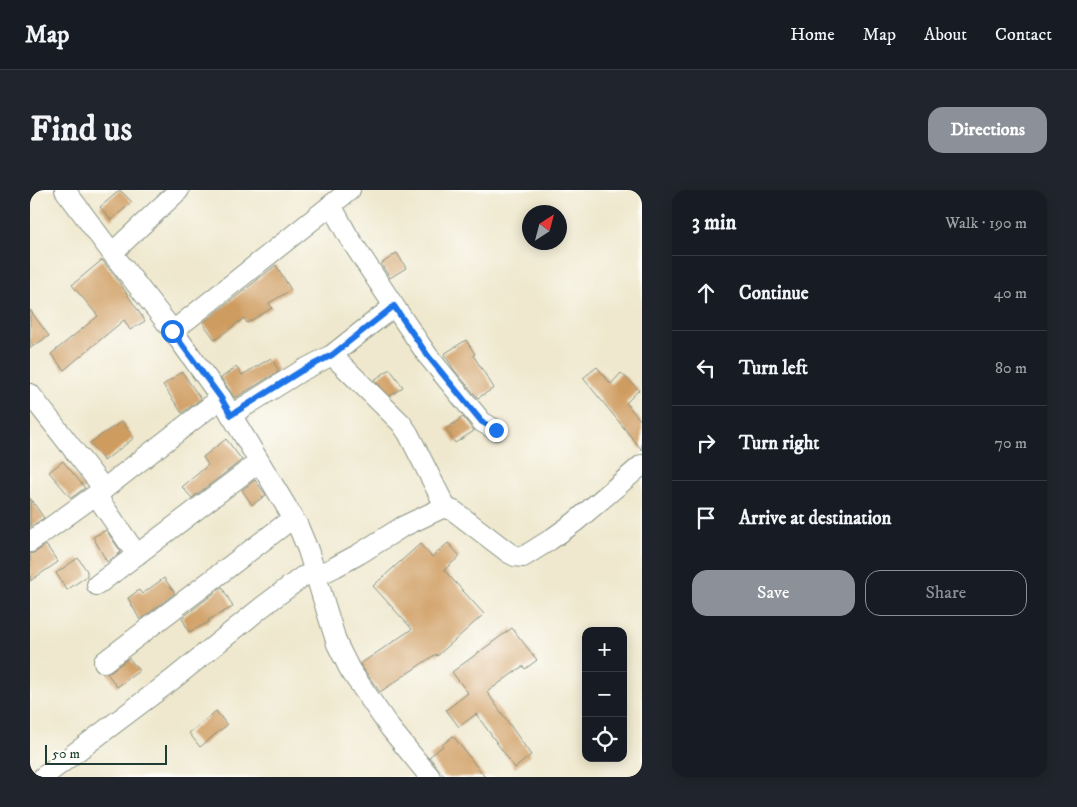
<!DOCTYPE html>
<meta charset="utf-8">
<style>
:root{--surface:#171b24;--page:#20242c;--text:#f1f3f6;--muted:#9ea1a6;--line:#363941;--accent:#8c9099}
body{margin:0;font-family:"IM FELL DW Pica",serif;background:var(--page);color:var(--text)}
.controls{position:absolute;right:15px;bottom:15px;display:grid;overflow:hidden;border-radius:10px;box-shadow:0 2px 12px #0003}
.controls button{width:45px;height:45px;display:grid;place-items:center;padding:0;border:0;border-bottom:1px solid var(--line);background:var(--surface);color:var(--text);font:25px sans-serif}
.compass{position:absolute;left:492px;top:15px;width:45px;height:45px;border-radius:50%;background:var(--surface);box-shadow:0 2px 12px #0003;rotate:36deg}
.scale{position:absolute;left:15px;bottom:12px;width:122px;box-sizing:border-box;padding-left:5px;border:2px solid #1f3d34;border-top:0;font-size:14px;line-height:18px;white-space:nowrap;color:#1f3d34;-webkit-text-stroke:4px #fdfcf7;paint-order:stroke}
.stop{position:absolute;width:15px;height:15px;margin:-11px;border:4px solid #1a73e8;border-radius:50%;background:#fff}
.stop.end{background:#1a73e8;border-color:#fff;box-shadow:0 1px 5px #0008}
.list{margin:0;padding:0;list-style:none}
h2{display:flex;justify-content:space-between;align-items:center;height:65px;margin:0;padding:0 20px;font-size:21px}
h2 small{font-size:16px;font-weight:400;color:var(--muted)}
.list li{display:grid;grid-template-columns:32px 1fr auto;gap:15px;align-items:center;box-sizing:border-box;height:75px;padding:0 20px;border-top:1px solid var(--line)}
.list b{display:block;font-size:19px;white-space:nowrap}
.list em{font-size:16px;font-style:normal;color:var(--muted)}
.actions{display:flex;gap:10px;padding:15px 20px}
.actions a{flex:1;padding:11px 0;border:1px solid var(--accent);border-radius:15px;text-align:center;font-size:18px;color:var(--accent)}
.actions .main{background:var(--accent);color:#fff}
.icon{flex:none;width:28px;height:28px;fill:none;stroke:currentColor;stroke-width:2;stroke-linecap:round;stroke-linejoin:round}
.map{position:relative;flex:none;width:612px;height:587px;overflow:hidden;border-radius:15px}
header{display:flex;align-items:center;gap:30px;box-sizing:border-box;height:70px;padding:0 25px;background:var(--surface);border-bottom:1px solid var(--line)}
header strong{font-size:24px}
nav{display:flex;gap:28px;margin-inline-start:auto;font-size:18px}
.intro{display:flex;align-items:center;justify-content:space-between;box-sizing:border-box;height:120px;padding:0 30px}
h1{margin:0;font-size:35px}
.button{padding:12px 22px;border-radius:15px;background:var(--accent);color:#fff;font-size:18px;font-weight:700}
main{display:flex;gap:30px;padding:0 30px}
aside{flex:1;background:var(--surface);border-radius:15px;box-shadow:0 2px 12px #0003}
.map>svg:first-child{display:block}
</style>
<header>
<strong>Map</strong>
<nav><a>Home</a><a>Map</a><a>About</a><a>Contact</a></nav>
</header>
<div class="intro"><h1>Find us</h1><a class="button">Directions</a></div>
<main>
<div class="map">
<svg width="612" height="587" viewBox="0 0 612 587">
<rect width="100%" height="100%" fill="#fdfcf7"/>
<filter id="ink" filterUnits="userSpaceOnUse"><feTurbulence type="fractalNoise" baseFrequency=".02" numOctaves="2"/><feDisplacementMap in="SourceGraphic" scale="10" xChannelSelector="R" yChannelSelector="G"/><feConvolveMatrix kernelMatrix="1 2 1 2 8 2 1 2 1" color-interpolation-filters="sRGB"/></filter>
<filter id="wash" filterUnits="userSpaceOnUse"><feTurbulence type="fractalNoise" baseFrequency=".0096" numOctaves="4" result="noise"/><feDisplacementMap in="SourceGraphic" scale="20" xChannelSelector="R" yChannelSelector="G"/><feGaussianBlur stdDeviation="1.12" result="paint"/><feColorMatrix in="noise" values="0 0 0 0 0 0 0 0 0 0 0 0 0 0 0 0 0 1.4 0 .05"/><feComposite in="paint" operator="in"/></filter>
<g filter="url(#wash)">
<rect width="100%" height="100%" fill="#efe8ce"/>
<g id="blocks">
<g fill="#cf9c61">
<polygon points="90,0 102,12 81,30 70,17"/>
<polygon points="367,63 376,78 360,88 351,74"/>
<polygon points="72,70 85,86 115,131 100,140 94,130 34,180 21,164 68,126 42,95"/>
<polygon points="246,75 261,100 239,113 242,118 217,133 214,128 185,150 173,133"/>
<polygon points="0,120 19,146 0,158"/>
<polygon points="436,150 445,164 443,165 464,198 448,208 425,181 414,164"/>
<polygon points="241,168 249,181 205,208 191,188 206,177 212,185"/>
<polygon points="567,177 581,194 591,183 609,200 596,213 612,232 612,260 553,188"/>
<polygon points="360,179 373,197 360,206 344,190"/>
<polygon points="152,182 171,209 152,223 133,195"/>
<polygon points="433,227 444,241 425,253 416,239"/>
<polygon points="92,231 104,248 74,271 60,253"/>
<polygon points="196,249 212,270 162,308 152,297 178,275 173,267"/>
<polygon points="33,271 55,298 41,308 19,282"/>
<polygon points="225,290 236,305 222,315 212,300"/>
<polygon points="0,308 14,328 0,337"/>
<polygon points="76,340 91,362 77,372 63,347"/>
<polygon points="418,353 430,366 414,380 454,424 407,466 406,464 350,502 330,474 382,439 343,396 390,354 402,367"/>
<polygon points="16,355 28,372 0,391 0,364 6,362"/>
<polygon points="48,368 57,381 57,386 37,400 26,383"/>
<polygon points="134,388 145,403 110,430 98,408 109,400 112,404"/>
<polygon points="192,397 203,417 178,430 179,432 159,442 152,428"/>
<polygon points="482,438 507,470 495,479 493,476 457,502 501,565 485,578 446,524 429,537 416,520 438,503 422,482"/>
<polygon points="99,468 109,481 87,497 77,483 81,481"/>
<polygon points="186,521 197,535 170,557 159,543"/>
<polygon points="423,546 455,587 415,587 399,567 413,556 412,555"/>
</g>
</g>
</g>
<g filter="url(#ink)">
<use href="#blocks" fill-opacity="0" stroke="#879281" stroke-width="1"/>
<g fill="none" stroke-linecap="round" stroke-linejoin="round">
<g stroke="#879281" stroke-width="22">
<g id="minor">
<polyline points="35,0 82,63 143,141 191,208 268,336 278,360 307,454 320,480 360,538 400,587"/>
<polyline points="301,15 318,46 364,116 398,166 452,232 466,240"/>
<polyline points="82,63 149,0"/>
<polyline points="143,141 320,0"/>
<polyline points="302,165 371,233 378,243 416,318"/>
<polyline points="0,204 74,299"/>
<polyline points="201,225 271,181 302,165 364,116"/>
<polyline points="66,305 107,365"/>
<polyline points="0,352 74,299 191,208"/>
<polyline points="67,395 229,272"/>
<polyline points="74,472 263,328"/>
<polyline points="13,587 142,490 232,417 272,387 285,382 297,381 305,377 329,364 372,337 410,319 416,318 424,321 479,363 485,366 493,367 520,350 545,332 612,275"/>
</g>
</g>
<use href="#minor" stroke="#fff" stroke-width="20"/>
</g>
</g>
<g fill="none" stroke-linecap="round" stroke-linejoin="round" filter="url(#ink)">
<polyline stroke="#1a73e8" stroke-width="6" points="142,141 191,208 201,225 271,181 302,165 364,116 398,166 452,232 466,240"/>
</g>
</svg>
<div class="controls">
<button>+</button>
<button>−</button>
<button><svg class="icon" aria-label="locate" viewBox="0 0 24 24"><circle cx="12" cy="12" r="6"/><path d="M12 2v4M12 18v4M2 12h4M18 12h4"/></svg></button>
</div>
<svg class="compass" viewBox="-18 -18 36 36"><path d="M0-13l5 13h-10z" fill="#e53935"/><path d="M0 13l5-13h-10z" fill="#9ea1a6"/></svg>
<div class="scale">50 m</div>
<div class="stop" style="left:142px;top:141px"></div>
<div class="stop end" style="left:466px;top:240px"></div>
</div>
<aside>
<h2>3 min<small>Walk · 190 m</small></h2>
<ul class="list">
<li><svg class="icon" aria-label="ahead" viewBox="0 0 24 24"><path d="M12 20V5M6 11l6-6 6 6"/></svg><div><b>Continue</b></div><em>40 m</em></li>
<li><svg class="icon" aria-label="left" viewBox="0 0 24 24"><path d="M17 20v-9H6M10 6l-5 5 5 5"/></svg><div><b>Turn left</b></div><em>80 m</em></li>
<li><svg class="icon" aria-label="right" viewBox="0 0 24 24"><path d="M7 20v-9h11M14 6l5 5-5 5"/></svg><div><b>Turn right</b></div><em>70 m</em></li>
<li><svg class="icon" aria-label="arrive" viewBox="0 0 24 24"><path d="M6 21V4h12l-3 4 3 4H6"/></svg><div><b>Arrive at destination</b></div></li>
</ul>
<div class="actions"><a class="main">Save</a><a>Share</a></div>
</aside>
</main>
